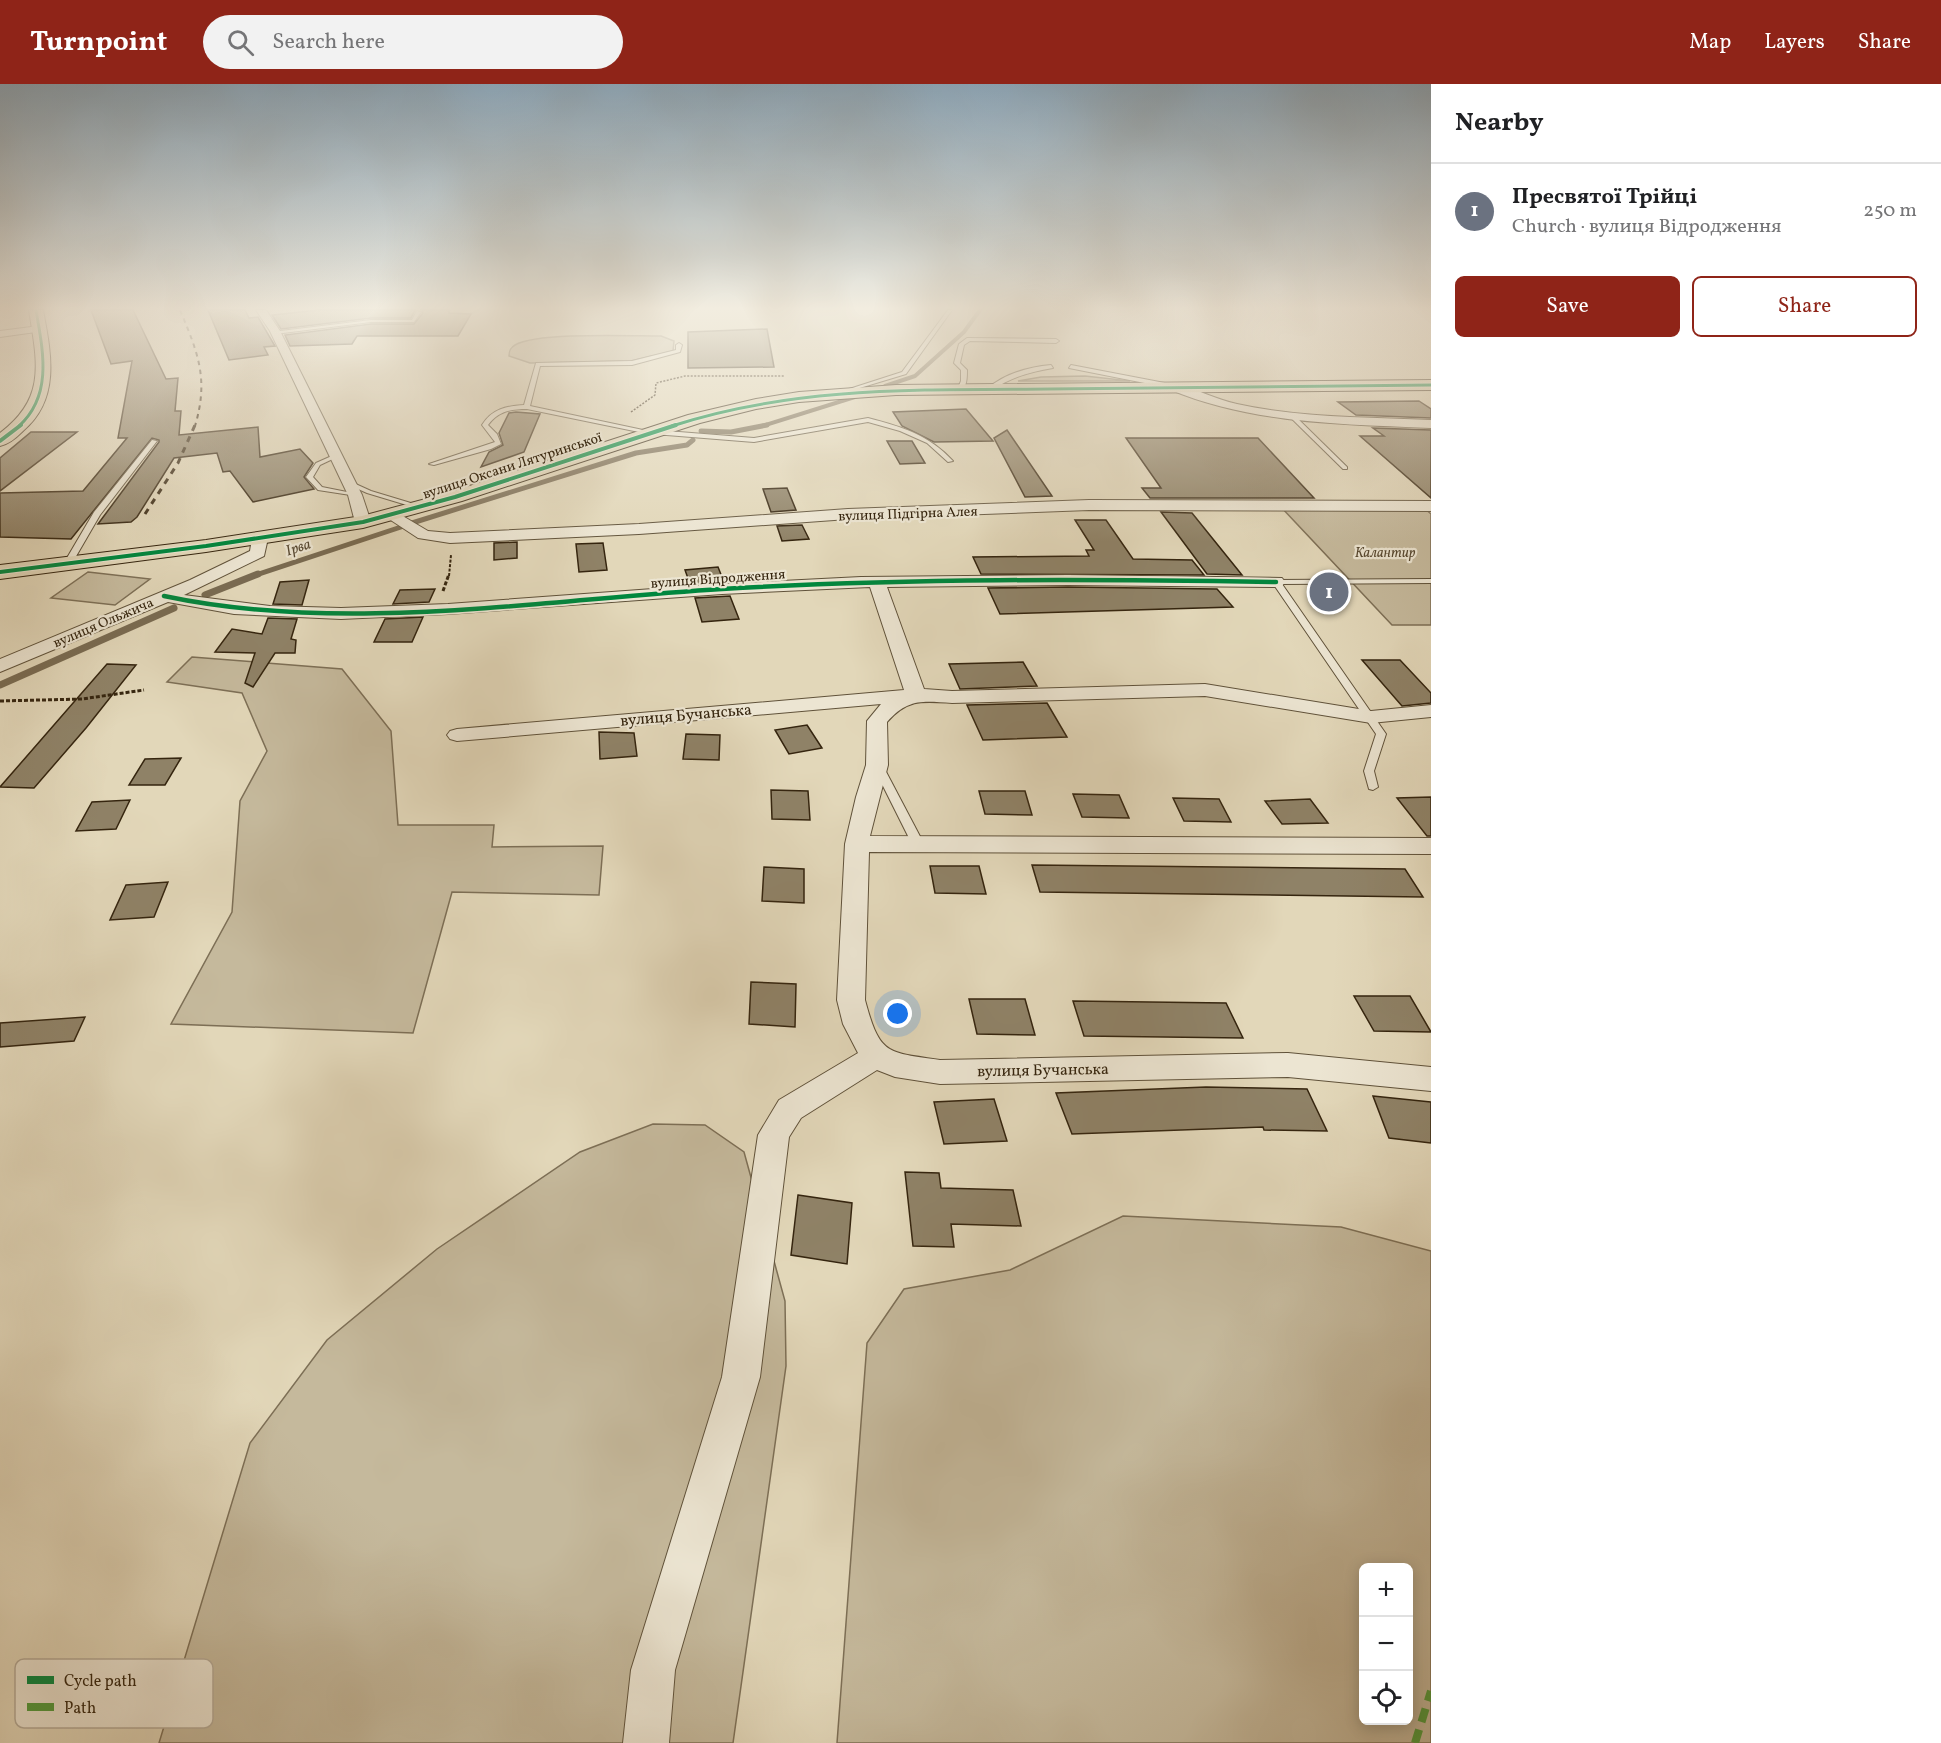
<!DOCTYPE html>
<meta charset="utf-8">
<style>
:root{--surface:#fff;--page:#f2f2f2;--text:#202124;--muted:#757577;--line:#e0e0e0;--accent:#8f2418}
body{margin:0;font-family:Vollkorn,serif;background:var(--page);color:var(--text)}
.controls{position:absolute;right:18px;bottom:18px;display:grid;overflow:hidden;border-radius:9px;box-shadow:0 3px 15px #0003}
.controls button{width:54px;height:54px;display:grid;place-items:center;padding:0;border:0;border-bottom:2px solid var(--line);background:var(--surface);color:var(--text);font:30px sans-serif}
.you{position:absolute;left:898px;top:930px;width:21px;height:21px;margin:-15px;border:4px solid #fff;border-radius:50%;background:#1a73e8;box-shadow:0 0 0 9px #1a73e833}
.badge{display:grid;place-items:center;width:39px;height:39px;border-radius:50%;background:var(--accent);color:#fff;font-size:20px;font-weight:700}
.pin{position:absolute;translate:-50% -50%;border:3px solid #fff;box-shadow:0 2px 6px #0006}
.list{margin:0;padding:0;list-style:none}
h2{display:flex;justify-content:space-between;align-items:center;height:78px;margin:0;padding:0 24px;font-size:26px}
h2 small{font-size:20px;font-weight:400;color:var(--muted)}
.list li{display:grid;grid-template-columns:39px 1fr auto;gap:18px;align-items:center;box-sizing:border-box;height:96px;padding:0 24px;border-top:2px solid var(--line)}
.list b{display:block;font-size:22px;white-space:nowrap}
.list p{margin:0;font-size:20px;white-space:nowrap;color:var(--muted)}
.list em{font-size:20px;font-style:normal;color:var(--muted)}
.actions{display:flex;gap:12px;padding:18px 24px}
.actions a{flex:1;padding:14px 0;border:2px solid var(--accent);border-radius:9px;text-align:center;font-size:21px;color:var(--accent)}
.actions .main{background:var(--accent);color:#fff}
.icon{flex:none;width:33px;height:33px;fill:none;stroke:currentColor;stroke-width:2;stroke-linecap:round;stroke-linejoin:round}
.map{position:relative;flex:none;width:1431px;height:1659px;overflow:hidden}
header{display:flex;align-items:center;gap:36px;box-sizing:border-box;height:84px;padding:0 30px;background:var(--accent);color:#fff}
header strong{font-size:28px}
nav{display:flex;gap:33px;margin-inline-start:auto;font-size:21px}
.search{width:420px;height:54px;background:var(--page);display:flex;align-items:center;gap:15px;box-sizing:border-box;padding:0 21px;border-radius:33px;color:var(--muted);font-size:22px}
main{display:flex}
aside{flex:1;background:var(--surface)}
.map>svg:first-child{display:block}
</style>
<header>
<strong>Turnpoint</strong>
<div class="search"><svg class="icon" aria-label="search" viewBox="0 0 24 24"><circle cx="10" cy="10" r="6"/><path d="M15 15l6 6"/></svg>Search here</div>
<nav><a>Map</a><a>Layers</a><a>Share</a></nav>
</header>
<main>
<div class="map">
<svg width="1431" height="1659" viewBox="0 0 1431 1659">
<rect width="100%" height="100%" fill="#e2d7b9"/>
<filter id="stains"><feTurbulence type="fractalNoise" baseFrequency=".00333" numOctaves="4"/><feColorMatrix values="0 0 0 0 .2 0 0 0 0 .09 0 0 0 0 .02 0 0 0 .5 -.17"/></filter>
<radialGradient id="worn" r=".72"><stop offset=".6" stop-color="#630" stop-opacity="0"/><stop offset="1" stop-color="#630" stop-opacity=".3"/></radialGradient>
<g fill="#c5b99c" stroke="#7d6f56" stroke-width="1.5" fill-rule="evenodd">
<path d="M661 252 674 257 673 267 631 277 530 279 509 272C509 267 510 264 515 261 537 248 631 252 661 252Z"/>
<polygon points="1085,292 1130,297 1018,297 1041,293"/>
<polygon points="1280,422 1422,422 1431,430 1431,541 1392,541"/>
<polygon points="88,488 150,495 115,521 51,514"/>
<polygon points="192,573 342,585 391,647 398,741 494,741 492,763 603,762 599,811 452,808 413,949 171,940 232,828 240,717 267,667 242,609 167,598"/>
<polygon points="653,1040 705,1041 744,1068 785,1217 786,1282 733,1659 159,1659 250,1359 327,1256 437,1165 580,1068"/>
<path d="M1123 1132 1341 1143 1431 1167V1659H837L867 1259 904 1205 1010 1186ZM1364 1484H1408V1636H1364Z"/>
</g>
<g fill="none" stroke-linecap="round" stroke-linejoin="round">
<g stroke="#796b52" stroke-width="4">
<polyline points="885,302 915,292 964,248 980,226"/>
<polyline points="762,342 858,312"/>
</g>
<g stroke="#796b52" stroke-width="5">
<polyline points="701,347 731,348 767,341"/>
<polyline points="412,439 636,369 687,361 693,356"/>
<polyline points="253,492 401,443"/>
</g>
<g stroke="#796b52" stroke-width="7">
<polyline points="205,511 258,490"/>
<polyline points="0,601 174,524"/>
</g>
</g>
<g fill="#8f8267" stroke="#35250f" stroke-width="1.5">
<polygon points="91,226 133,226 166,295 178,294 175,327 181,327 179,351 258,343 260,373 300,365 313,379 304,393 314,405 253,418 230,387 223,388 217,369 174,374 137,433 131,438 98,440 159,358 159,356 152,354 71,455 0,453 0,409 83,407 127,354 118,354 132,277 111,280"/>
<polygon points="208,226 245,226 249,234 258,233 275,262 264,263 268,271 229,276"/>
<polygon points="318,226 415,226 411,234 371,234 281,245 272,231"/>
<polygon points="421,226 449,226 449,229 471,230 458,252 357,252 352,260 290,262 285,251 371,240 414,240 423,229"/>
<polygon points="767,245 774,283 688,284 688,248"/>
<polygon points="1419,317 1431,325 1431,334 1356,331 1338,318"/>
<polygon points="966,325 993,357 934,358 902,342 893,328"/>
<polygon points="516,328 540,330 524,368 481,383 489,368 503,361 499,349 509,329"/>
<polygon points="1373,344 1431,346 1431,414 1360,352 1384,352"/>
<polygon points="1007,346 1052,412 1025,413 994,354"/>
<polygon points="31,348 77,348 0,407 0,374"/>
<polygon points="1126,354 1258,354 1314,414 1150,414 1142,404 1161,404"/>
<polygon points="887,357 912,357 925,379 900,380"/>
<polygon points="787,404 796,426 771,428 763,405"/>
<polygon points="1161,428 1192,429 1242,491 1207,490"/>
<polygon points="1075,436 1106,436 1133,475 1192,476 1204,491 981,490 973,473 1089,472 1086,466 1094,466"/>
<polygon points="802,441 809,455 782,457 777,442"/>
<polygon points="517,458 517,474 494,476 494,459"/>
<polygon points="603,459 607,486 579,488 576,460"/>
<polygon points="718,483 724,498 690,500 685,486"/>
<polygon points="309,496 302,521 273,520 280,498"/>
<polygon points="1068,503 1217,505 1233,523 1000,530 988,504"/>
<polygon points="435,505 429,518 393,520 400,506"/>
<polygon points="730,512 739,535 702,538 695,514"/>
<polygon points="423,533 412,558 374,558 385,535"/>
<polygon points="268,534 297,535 291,555 296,556 295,569 275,569 253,603 245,599 255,569 215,568 232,545 262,550"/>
<polygon points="1362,576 1400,576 1431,609 1431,619 1402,622"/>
<polygon points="1023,578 1037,602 960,605 949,580"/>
<polygon points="107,580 136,581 86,644 34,704 0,703"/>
<polygon points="1047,619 1067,653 983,656 967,621"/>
<polygon points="807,641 822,664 789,670 775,646"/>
<polygon points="599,648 634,649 637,672 600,675"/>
<polygon points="686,650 720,651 719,676 683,675"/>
<polygon points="181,674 165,701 129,701 145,675"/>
<polygon points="771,706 808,707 810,736 772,735"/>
<polygon points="979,707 1025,707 1032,731 985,730"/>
<polygon points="1073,710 1119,711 1129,734 1082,733"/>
<polygon points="1431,713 1431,752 1427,752 1397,714"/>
<polygon points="1173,714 1219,715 1231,738 1184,737"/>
<polygon points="1310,715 1328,739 1282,740 1265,717"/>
<polygon points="130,716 116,745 76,747 92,718"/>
<polygon points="1032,781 1405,785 1423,813 1040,808"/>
<polygon points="930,782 979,782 986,810 935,809"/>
<polygon points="764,783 804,785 804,819 762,817"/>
<polygon points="168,798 154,833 110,836 126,801"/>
<polygon points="751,898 796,900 795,943 749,940"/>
<polygon points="1354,912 1410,912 1431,948 1374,947"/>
<polygon points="969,915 1025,915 1035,951 977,950"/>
<polygon points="1073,917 1226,919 1243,954 1084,952"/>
<polygon points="85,933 74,957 0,963 0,939"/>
<polygon points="1206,1003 1307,1005 1327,1047 1264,1046 1263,1043 1072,1050 1056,1009"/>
<polygon points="1373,1012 1431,1018 1431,1059 1389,1054"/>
<polygon points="994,1015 1007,1057 944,1060 934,1018"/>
<polygon points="905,1088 939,1089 941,1104 1013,1106 1021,1142 951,1140 954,1163 913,1162"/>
<polygon points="798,1111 852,1119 847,1180 791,1171"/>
</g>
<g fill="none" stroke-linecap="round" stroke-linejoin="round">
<g stroke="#60523a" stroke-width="2">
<g id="service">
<polygon points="948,226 952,226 906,290 843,309 843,307 902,288"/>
<polygon points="417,227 421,228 414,238 371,238 275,250 272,248 371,236 412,236"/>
<path d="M967 254 1056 255 1059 257 1056 259 970 257 964 261 960 279 967 286C967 294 967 303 960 308L957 306 961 297V286L954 279 959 260Z"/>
<path d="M679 259 682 261 680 268 632 281 540 282 530 322 643 346 648 350V352H644L639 348 527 325C511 325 498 327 488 341L497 350 501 360 491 365 434 381 429 380 495 358 482 341C492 325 506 322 524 321L536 279 632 277 676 266V261Z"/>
<path d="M1051 281 1053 284C1030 288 1011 293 992 306L987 305C1004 290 1029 283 1051 281Z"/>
<polygon points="1071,281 1170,300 1173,302 1170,304 1069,284"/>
<polygon points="1289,330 1293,330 1347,383 1347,385 1343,385 1289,332"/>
<path d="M868 334C902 343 928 350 953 377L948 378 927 359 900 347 868 338 754 358 654 350 651 348 654 346 754 354Z"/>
<polygon points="152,356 157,357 100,431 71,481 65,481 64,479 94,428"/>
<polygon points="334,371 339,372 320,381 313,393 322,403 357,410 357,412 318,406 306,393 316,379"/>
<polygon points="349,397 371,407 424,423 420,425 367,409 347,400 346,399"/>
<polygon points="1431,495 1431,499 1282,500 1386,650 1374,687 1378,703 1373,706 1369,705 1364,687 1376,650 1272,498 1276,496"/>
<polygon points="878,679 883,682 924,760 922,763 918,764 912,760 873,682"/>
</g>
</g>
<g stroke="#60523a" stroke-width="2">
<g id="minor">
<polygon points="256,226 266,226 280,247 362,411 371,438 369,441 357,441 355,438 348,411 270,247"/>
<polygon points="39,242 43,243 43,247 0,253 0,247"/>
<path d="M1175 299C1196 305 1215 315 1237 320 1300 334 1366 333 1431 336V344C1342 340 1254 340 1171 306V300Z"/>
<polygon points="1089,416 1431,417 1431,427 1089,426 848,435 639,450 450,459 418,454 383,431 391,426 396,428 428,447 450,449 639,440 848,425"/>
<path d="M260 449 268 454 264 472 184 511 270 522 341 524 448 520 722 500 861 493 1068 491 1282 494 1285 498 1282 502 1276 503 1068 501 887 503 924 605 952 607 1205 600 1371 627 1431 621V633L1371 639 1205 612 952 619C923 617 908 614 887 638L888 681 870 752 1431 754V770L869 768 865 916C880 972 887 968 940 976L1288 969 1431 983V1007L1288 993 940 1000 895 993 877 986 801 1034 789 1053 760 1293 675 1586 669 1659H623L631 1586 722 1293 758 1051 779 1016 858 969 843 940 837 916 845 760 856 713 866 681 867 637 881 620 457 657 450 655 447 651 450 647 457 645 904 606 870 503 722 510 448 530 341 535 234 530 168 518 0 588V575L190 496 250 467 252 454Z"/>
</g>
</g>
<g stroke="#35250f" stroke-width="2">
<g id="trunk">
<path d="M29 226H43C51 269 61 315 23 347 16 354 9 360 0 362V349C47 314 37 278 29 226Z"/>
<polygon points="1431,296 1431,306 896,311 799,318 756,325 700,339 462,417 363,444 206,468 0,495 0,481 206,456 362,432 448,409 688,331 756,315 799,308 896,301"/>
</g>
</g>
<polyline stroke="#35250f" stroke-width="1.5" stroke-dasharray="2 1.5" stroke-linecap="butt" points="631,328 655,311 656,299 685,292 784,292"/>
<polyline stroke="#35250f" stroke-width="2" stroke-dasharray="3 1.5" stroke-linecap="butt" points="449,492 451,471"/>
<g stroke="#35250f" stroke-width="3" stroke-dasharray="4 2" stroke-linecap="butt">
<polyline points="443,507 449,490"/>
<polyline points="0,617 82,615 144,606"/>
</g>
<use href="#service" fill="#ece5d2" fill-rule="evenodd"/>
<use href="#minor" fill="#ece5d2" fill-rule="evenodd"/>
<use href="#trunk" fill="#e2d7b9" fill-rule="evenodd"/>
<path stroke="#35250f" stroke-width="2" stroke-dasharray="4.5 4.5" stroke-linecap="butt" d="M180 226C198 269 209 295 195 342"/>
<polyline stroke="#35250f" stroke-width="3" stroke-dasharray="6 6" stroke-linecap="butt" points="145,430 178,379 195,341"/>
<polyline stroke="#519b3c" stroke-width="8" stroke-dasharray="14 8" stroke-linecap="butt" points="1415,1659 1431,1607"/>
<g stroke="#ece5d2" stroke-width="4.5">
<g id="cycleway-far2">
<path d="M19 342C53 311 43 267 36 226"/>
<path d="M672 342C794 302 922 306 1049 305 1177 303 1304 302 1431 301"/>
</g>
</g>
<g stroke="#ece5d2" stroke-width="6">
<g id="cycleway-far1">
<polyline points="0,357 21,341"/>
<polyline points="0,488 206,462 363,438 455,413 676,341"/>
</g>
</g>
<g stroke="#ece5d2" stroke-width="8">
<path id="cycleway" d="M164 512C342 550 541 516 722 505 906 494 1091 495 1276 498"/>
</g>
<use href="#cycleway-far2" stroke="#00873e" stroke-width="3"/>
<use href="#cycleway-far1" stroke="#00873e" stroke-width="4"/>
<use href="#cycleway" stroke="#00873e" stroke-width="4.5"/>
</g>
<linearGradient id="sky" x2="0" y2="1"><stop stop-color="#8eaabe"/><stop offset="0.49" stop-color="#f2ede0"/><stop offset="1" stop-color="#f2ede0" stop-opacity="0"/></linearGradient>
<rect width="1431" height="458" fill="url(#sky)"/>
<g text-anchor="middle" stroke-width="4.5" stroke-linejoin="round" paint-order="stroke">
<g font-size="14" fill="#35250f" stroke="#ece5d2">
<text transform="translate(512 381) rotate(-18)" y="5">вулиця Оксани Лятуринської</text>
<text transform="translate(908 429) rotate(-2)" y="5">вулиця Підгірна Алея</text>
<text transform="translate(718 494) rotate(-4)" y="5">вулиця Відродження</text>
<text transform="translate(103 538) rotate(-23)" y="5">вулиця Ольжича</text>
</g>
<g font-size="14" font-style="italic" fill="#594a32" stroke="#ece5d2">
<text x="1385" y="473">Калантир</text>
</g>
<g font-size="15" font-style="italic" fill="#574831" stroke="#ece5d2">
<text transform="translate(298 463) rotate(-19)" y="5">Ірва</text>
</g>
<g font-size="16" fill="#35250f" stroke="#ece5d2">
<text transform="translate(686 630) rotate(-5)" y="6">вулиця Бучанська</text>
<text transform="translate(1043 985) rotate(-1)" y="6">вулиця Бучанська</text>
</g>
</g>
<rect x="15" y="1575" width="198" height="69" rx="9" fill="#ece5d2" stroke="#b5ab98" stroke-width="1.5"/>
<rect x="27" y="1592" width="27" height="8" fill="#00873e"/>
<rect x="27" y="1619" width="27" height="8" fill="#519b3c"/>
<g font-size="16" fill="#35250f">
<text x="64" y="1602">Cycle path</text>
<text x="64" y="1629">Path</text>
</g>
<rect width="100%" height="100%" filter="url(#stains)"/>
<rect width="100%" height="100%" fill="url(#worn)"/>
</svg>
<div class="controls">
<button>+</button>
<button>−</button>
<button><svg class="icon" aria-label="locate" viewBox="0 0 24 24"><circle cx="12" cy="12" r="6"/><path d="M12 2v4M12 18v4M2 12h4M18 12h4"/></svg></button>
</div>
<div class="you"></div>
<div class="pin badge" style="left:1329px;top:508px;background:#6b7280">1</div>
</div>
<aside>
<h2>Nearby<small></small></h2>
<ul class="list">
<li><span class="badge" style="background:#6b7280">1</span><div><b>Пресвятої Трійці</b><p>Church · вулиця Відродження</p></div><em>250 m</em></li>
</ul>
<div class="actions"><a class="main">Save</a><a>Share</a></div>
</aside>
</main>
